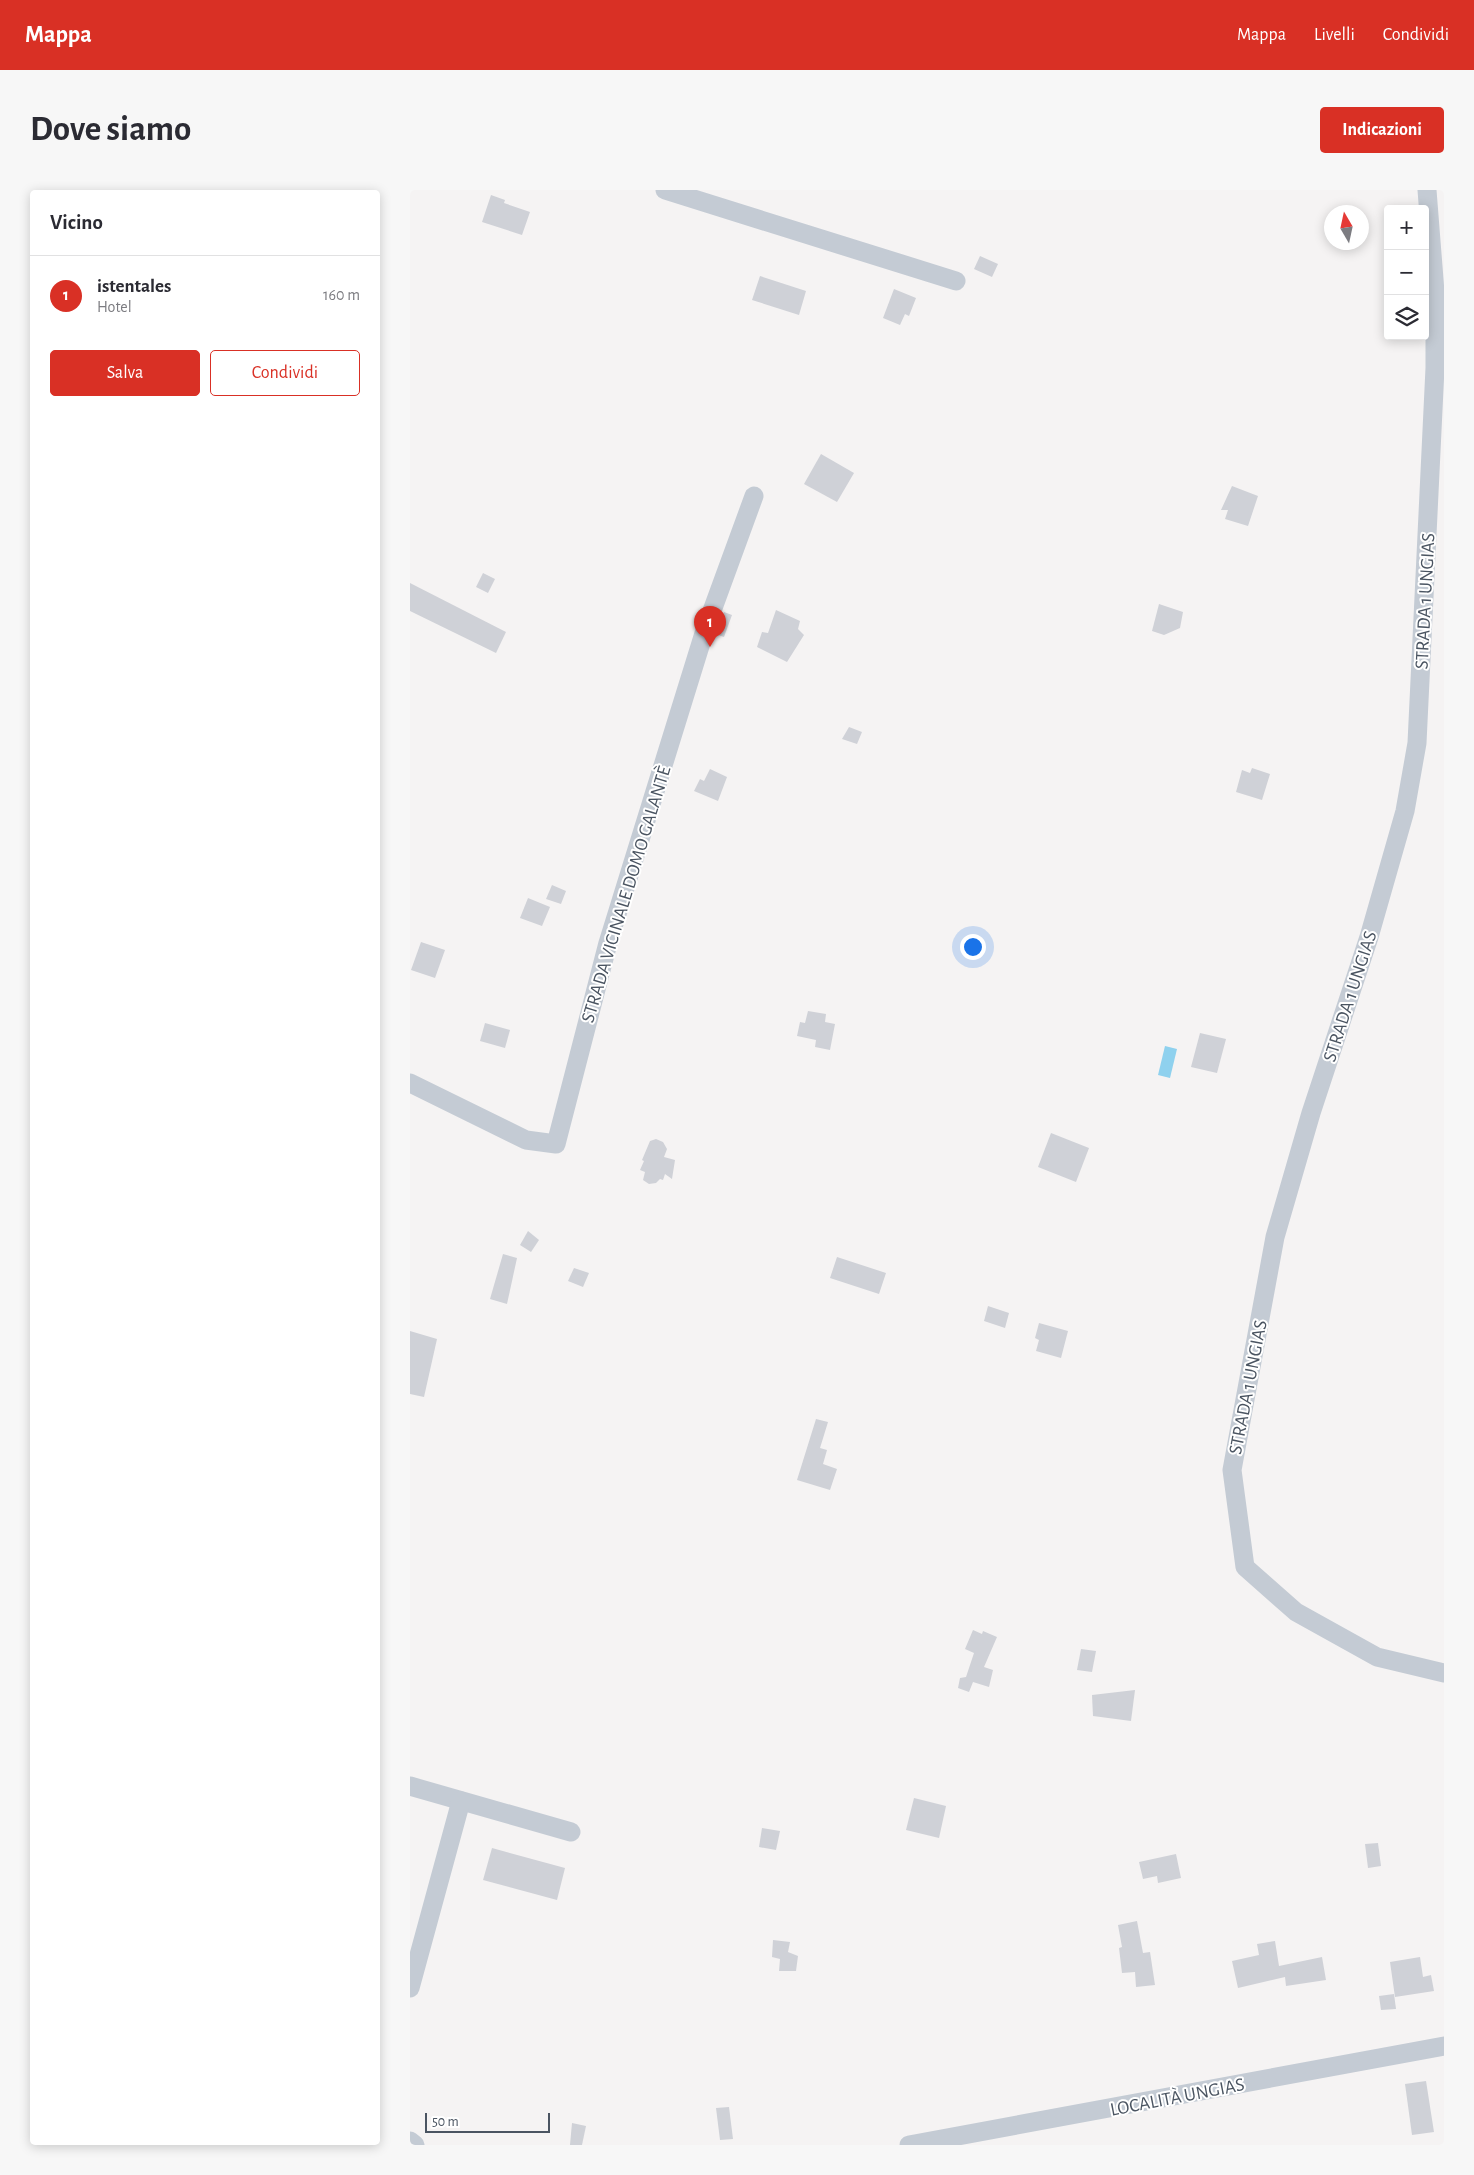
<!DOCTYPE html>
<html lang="it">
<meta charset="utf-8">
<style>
:root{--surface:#fff;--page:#f7f7f7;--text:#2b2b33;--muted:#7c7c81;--line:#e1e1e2;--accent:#d93025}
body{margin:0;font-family:"Alegreya Sans",sans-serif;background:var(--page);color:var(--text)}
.controls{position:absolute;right:15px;top:15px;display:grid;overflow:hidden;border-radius:5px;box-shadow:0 2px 12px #0003}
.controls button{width:45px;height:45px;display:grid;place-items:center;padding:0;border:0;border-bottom:1px solid var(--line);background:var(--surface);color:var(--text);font:25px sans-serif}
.compass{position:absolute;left:914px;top:15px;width:45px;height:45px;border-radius:50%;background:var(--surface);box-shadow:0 2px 12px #0003;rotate:351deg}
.scale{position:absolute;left:15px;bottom:12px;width:125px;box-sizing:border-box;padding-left:5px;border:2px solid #4a5461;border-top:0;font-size:14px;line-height:18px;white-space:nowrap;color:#4a5461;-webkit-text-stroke:4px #fff;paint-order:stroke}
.you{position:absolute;left:562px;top:756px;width:18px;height:18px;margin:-12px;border:4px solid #fff;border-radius:50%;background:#1a73e8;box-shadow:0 0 0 8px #1a73e833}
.badge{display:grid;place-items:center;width:32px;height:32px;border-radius:50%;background:var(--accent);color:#fff;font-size:16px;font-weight:700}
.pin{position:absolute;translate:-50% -41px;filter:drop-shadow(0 1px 2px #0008)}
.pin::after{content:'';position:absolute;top:26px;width:18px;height:15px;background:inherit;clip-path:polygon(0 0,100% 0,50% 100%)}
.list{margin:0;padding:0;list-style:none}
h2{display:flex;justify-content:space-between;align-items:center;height:65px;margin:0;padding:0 20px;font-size:21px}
h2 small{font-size:16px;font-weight:400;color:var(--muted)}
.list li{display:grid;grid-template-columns:32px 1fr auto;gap:15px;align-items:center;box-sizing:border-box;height:80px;padding:0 20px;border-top:1px solid var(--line)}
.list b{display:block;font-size:19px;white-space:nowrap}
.list p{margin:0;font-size:16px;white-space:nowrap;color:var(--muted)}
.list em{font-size:16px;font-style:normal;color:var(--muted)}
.actions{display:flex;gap:10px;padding:15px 20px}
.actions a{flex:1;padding:11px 0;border:1px solid var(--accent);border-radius:5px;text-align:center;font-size:18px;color:var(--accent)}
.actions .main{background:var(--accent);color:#fff}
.icon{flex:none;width:28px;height:28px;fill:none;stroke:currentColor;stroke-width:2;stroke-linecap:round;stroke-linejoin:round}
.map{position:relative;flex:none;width:1034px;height:1955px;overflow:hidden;border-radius:5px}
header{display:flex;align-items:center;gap:30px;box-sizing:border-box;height:70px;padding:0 25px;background:var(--accent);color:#fff}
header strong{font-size:24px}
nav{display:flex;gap:28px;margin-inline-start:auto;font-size:18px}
.intro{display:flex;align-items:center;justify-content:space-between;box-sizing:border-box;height:120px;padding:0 30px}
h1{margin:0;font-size:35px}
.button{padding:12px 22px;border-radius:5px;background:var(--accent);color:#fff;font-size:18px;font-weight:700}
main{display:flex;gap:30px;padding:0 30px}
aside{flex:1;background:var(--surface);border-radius:5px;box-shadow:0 2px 12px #0003}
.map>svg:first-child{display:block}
</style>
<header>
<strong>Mappa</strong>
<nav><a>Mappa</a><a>Livelli</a><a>Condividi</a></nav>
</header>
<div class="intro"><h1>Dove siamo</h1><a class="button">Indicazioni</a></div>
<main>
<aside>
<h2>Vicino<small></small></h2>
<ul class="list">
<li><span class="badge">1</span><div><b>istentales</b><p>Hotel</p></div><em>160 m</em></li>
</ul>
<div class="actions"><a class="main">Salva</a><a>Condividi</a></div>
</aside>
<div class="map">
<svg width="1034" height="1955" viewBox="0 0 1034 1955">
<rect width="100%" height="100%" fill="#f5f3f3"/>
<polygon fill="#8fd1ee" points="755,856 767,859 760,888 748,885"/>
<g fill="#cfd1d7">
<polygon points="81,5 95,10 94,13 120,22 112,45 72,32"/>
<polygon points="570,66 588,74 582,87 564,79"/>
<polygon points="350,86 396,101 389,125 342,110"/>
<polygon points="484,99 506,108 499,126 495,124 490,135 473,128"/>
<polygon points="411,264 444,283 427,312 394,294"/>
<polygon points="822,296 848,306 838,336 815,329 818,320 811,320"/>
<polygon points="73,383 85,389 78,403 66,397"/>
<polygon points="0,393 96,442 86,463 0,421"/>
<polygon points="749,414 773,422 770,438 754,445 742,441"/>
<polygon points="366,420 390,431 388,439 394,445 377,472 347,457 352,442 358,443"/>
<polygon points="314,422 322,425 314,447 305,444"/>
<polygon points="439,537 452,542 447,554 432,549"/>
<polygon points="842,578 860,584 852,610 826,602 832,580 840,583"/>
<polygon points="300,579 317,587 308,611 284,601 290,589 294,591"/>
<polygon points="142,695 156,701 151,714 136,709"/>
<polygon points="118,708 140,717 132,736 110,728"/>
<polygon points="11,752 35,760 25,788 1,780"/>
<polygon points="398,821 416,824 415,832 425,834 420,860 405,857 406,850 387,846 390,832 395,833"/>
<polygon points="75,833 100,840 95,858 70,851"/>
<polygon points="790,843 816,849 807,883 781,877"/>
<polygon points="641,943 679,958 666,992 628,977"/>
<polygon points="246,949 253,952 257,959 254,967 265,970 262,989 255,984 253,990 250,989 246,993 239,994 233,990 235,982 230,980 234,971 232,970 240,951"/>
<polygon points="118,1041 129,1050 121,1062 110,1055"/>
<polygon points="93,1064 107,1068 97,1114 80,1109"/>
<polygon points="427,1067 476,1083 469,1104 420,1088"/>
<polygon points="164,1078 179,1083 173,1097 158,1091"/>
<polygon points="578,1116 599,1123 595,1138 574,1131"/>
<polygon points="629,1133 658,1141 651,1168 626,1161 629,1150 625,1148"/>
<polygon points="0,1141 27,1149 14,1207 0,1204"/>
<polygon points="406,1229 418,1232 410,1258 417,1260 413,1274 427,1279 420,1300 387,1290"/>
<polygon points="563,1440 572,1444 573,1441 587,1447 574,1477 583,1480 579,1497 563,1492 559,1502 548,1498 550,1488 556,1487 564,1463 555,1459"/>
<polygon points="671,1459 686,1461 682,1482 667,1480"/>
<polygon points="725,1500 721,1531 683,1526 682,1505"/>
<polygon points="504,1608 536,1616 529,1648 496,1640"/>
<polygon points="352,1638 370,1641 366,1660 349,1657"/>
<polygon points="968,1653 971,1676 958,1678 955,1654"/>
<polygon points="82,1658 155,1678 147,1710 73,1690"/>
<polygon points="766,1664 771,1688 748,1693 747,1686 733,1689 729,1672"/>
<polygon points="727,1731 733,1763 740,1762 745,1795 726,1797 725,1782 712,1783 709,1758 712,1757 708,1735"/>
<polygon points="363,1750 380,1752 378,1762 388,1766 386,1781 369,1781 370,1769 362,1767"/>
<polygon points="865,1751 869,1776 912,1767 916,1790 876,1796 875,1787 828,1798 822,1771 849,1765 847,1754"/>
<polygon points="1010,1767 1013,1787 1021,1785 1024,1801 985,1807 980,1772"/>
<polygon points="984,1804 986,1819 971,1820 969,1806"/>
<polygon points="1016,1891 1024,1942 1002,1945 995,1894"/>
<polygon points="319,1917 323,1949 310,1950 306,1918"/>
<polygon points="162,1933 176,1936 172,1955 160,1955"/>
</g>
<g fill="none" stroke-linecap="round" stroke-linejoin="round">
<g stroke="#c4cbd4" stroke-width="19">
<polyline points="255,0 546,91"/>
<polyline points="1017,0 1025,102 1025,178 1007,553 995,621 959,747 901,923 865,1047 822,1280 835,1377 886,1422 967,1467 1034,1483"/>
<polyline points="0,893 116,950 146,954 198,753 295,440 344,306"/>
<polyline points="0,1596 161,1642"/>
<polyline points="0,1798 51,1611"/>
<polyline points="0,1951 5,1955"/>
<polyline points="499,1955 1034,1856"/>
</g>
</g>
<g text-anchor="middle" stroke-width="4" stroke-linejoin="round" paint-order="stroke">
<g font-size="19" fill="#4a5461" stroke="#fff">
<text transform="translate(1014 411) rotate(-87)" y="7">STRADA 1 UNGIAS</text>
<text transform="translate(215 704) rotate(-73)" y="7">STRADA VICINALE DOMO GALANTÈ</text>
<text transform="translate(939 806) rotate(-72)" y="7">STRADA 1 UNGIAS</text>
<text transform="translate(837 1197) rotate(-79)" y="7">STRADA 1 UNGIAS</text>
<text transform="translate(767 1906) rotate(-11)" y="7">LOCALITÀ UNGIAS</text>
</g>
</g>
</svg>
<div class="controls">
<button>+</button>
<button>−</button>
<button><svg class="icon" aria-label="layers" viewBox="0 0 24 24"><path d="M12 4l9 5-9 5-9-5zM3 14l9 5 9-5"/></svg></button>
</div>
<svg class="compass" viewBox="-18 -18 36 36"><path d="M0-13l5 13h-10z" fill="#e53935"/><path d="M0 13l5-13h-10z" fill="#7c7c81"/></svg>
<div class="scale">50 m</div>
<div class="you"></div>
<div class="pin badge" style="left:300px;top:457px">1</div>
</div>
</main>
